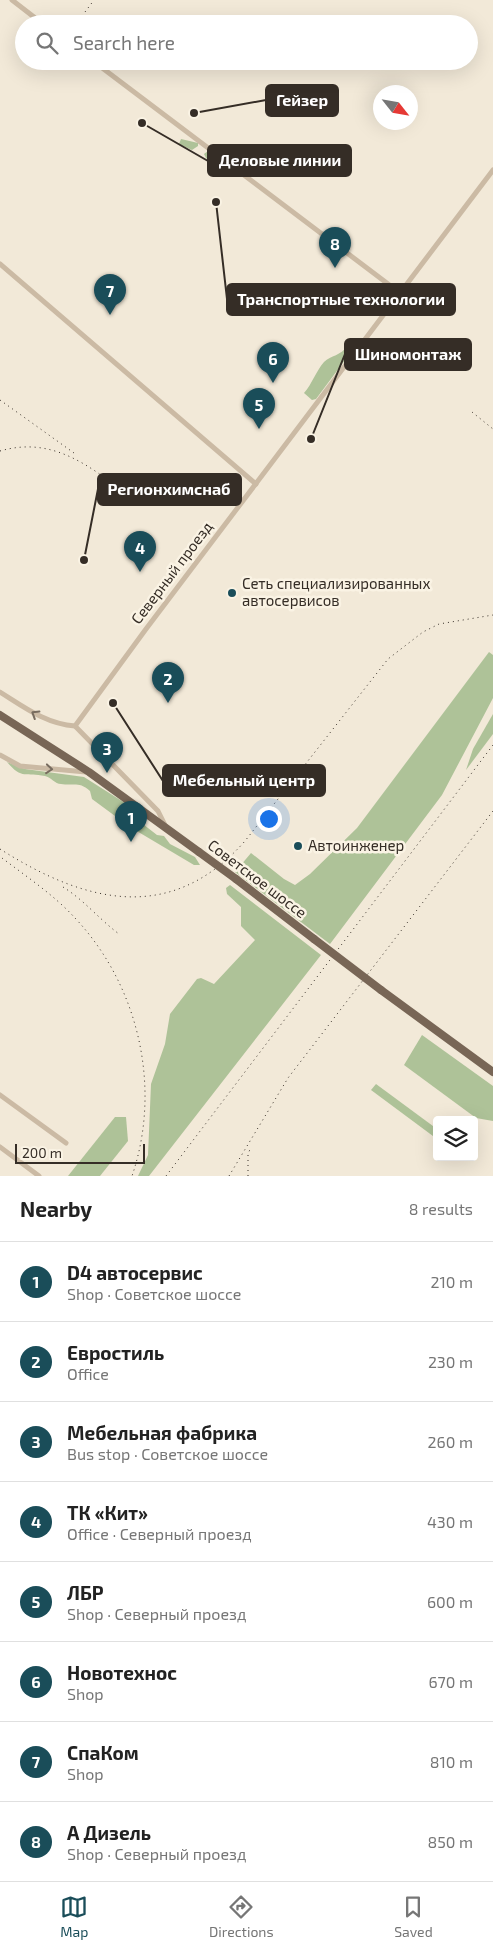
<!DOCTYPE html>
<meta charset="utf-8">
<style>
:root{--surface:#fff;--page:#f6f6f6;--text:#222;--muted:#767676;--line:#e0e0e0;--accent:#1a4d59}
body{margin:0;font-family:"Exo 2",sans-serif;background:var(--page);color:var(--text)}
.controls{position:absolute;right:15px;bottom:15px;display:grid;overflow:hidden;border-radius:5px;box-shadow:0 5px 20px #0002}
.controls button{width:45px;height:45px;display:grid;place-items:center;padding:0;border:0;border-bottom:1px solid var(--line);background:var(--surface);color:var(--text);font:25px sans-serif}
.compass{position:absolute;left:373px;top:85px;width:45px;height:45px;border-radius:50%;background:var(--surface);box-shadow:0 5px 20px #0002;rotate:121deg}
.scale{position:absolute;left:15px;bottom:12px;width:130px;box-sizing:border-box;padding-left:5px;border:2px solid #352d26;border-top:0;font-size:14px;line-height:18px;white-space:nowrap;color:#352d26;-webkit-text-stroke:4px #faf3e4;paint-order:stroke}
.you{position:absolute;left:268px;top:818px;width:18px;height:18px;margin:-12px;border:4px solid #fff;border-radius:50%;background:#1a73e8;box-shadow:0 0 0 8px #1a73e833}
.badge{display:grid;place-items:center;width:32px;height:32px;border-radius:50%;background:var(--accent);color:#fff;font-size:16px;font-weight:700}
.pin{position:absolute;translate:-50% -41px;filter:drop-shadow(0 1px 2px #0008)}
.pin::after{content:'';position:absolute;top:26px;width:18px;height:15px;background:inherit;clip-path:polygon(0 0,100% 0,50% 100%)}
.list{margin:0;padding:0;list-style:none}
h2{display:flex;justify-content:space-between;align-items:center;height:65px;margin:0;padding:0 20px;font-size:21px}
h2 small{font-size:16px;font-weight:400;color:var(--muted)}
.list li{display:grid;grid-template-columns:32px 1fr auto;gap:15px;align-items:center;box-sizing:border-box;height:80px;padding:0 20px;border-top:1px solid var(--line)}
.list b{display:block;font-size:19px;white-space:nowrap}
.list p{margin:0;font-size:16px;white-space:nowrap;color:var(--muted)}
.list em{font-size:16px;font-style:normal;color:var(--muted)}
.icon{flex:none;width:28px;height:28px;fill:none;stroke:currentColor;stroke-width:2;stroke-linecap:round;stroke-linejoin:round}
.map{position:relative;flex:none;width:493px;height:1176px;overflow:hidden}
.search{position:absolute;background:var(--surface);box-shadow:0 5px 20px #0002;left:15px;right:15px;top:15px;height:55px;display:flex;align-items:center;gap:12px;box-sizing:border-box;padding:0 18px;border-radius:28px;color:var(--muted);font-size:19px}
.sheet{height:705px;background:var(--surface)}
nav{display:flex;justify-content:space-around;align-items:center;box-sizing:border-box;height:70px;border-top:1px solid var(--line);background:var(--surface);font-size:14px;color:var(--muted)}
nav a{display:grid;justify-items:center;gap:2px}
nav .on{color:var(--accent)}
.map>svg:first-child{display:block}
</style>
<div class="map">
<svg width="493" height="1176" viewBox="0 0 493 1176">
<rect width="100%" height="100%" fill="#f2e9d8"/>
<g fill="#aec298">
<polygon points="181,139 198,143 198,146 192,150 179,144"/>
<polygon points="208,151 222,160 221,167 218,168 206,158 204,154"/>
<path d="M347 346 351 348V352L316 399 312 400 304 393C312 384 316 371 324 362 331 355 341 356 347 346Z"/>
<polygon points="489,652 493,655 493,698 442,795 330,944 235,872 251,853 284,879 295,885 310,874 357,828"/>
<polygon points="493,714 493,734 466,770 473,749"/>
<path d="M7 762 25 769 84 777 125 803 136 813 139 821 157 835 164 836 170 844 195 857 200 865H194L130 827 92 799 90 791C79 781 74 786 61 784 55 784 51 777 45 776 26 772 22 780 7 762Z"/>
<polygon points="230,885 321,955 149,1176 138,1176 148,1155 151,1084 165,1044 170,1014 197,979 201,978 214,984 255,940 241,926 241,907 227,894 226,888"/>
<polygon points="422,1035 493,1086 493,1121 476,1118 404,1065"/>
<polygon points="376,1084 437,1129 437,1139 371,1090"/>
<polygon points="115,1117 126,1117 128,1141 100,1176 68,1176"/>
</g>
<g fill="none" stroke-linecap="round" stroke-linejoin="round">
<g stroke="#cbbaa4" stroke-width="5">
<polyline points="12,0 43,24"/>
<polyline points="93,61 400,293"/>
<polyline points="0,264 256,484"/>
<path d="M0 692C24 707 46 724 75 726L158 811 165 825"/>
<polyline points="75,726 146,629 493,170"/>
<polyline points="0,755 20,766 86,772"/>
<polyline points="0,1095 66,1143"/>
<polyline points="0,1147 39,1176"/>
</g>
<g stroke="#786656" stroke-width="8">
<polyline points="0,715 89,772 199,852"/>
<polyline points="236,879 314,939"/>
<polyline points="381,990 493,1072"/>
</g>
<g stroke="#352d26" stroke-width="1" stroke-dasharray="1 4" stroke-linecap="butt">
<polyline points="82,16 94,0"/>
<polyline points="0,400 74,453"/>
<polyline points="472,412 493,429"/>
<path d="M0 451C52 436 88 465 127 494"/>
<path d="M0 849C85 903 171 925 245 841L388 659 423 632 439 624 493 615"/>
<path d="M2 858C27 877 54 895 75 918 139 986 162 1088 132 1176"/>
<path d="M63 887C84 900 99 919 119 934"/>
<polyline points="166,1176 493,745"/>
<polyline points="229,1176 288,1078 493,811"/>
<polyline points="248,1176 248,1154 251,1147"/>
</g>
<g stroke="#786656" stroke-width="8">
<polyline points="199,852 236,879"/>
<polyline points="314,939 381,990"/>
</g>
</g>
<defs><path id="oneway-chevron" d="M-2-3.5L2.5 0L-2 3.5" fill="none" stroke-width="1.6" stroke-linecap="round" stroke-linejoin="round" transform="scale(1.25)"/></defs>
<g stroke="#786c5f">
<use href="#oneway-chevron" transform="translate(35 714) rotate(-148)"/>
<use href="#oneway-chevron" transform="translate(49 769) rotate(5)"/>
</g>
<g fill="#1a4d59" stroke="#faf3e4" stroke-width="2">
<circle cx="232" cy="593" r="5"/>
<circle cx="298" cy="846" r="5"/>
</g>
<g text-anchor="middle" stroke-width="5" stroke-linejoin="round" paint-order="stroke">
<g font-size="15" fill="#352d26" stroke="#faf3e4">
<text transform="translate(172 573) rotate(-53)" y="5">Северный проезд</text>
<text transform="translate(257 879) rotate(37)" y="5">Советское шоссе</text>
</g>
<g font-size="15" fill="#352d26" stroke="#faf3e4" text-anchor="start">
<text x="242" y="589">Сеть специализированных<tspan x="242" dy="17">автосервисов</tspan></text>
<text x="308" y="851">Автоинженер</text>
</g>
</g>
<path fill="none" stroke="#352d26" stroke-width="2" d="M194 113L266 100M142 123L208 161M216 202L227 299M311 439L345 354M84 560L98 489M113 703L163 781"/>
<g fill="#352d26" stroke="#faf3e4" stroke-width="2">
<circle cx="194" cy="113" r="5"/>
<circle cx="142" cy="123" r="5"/>
<circle cx="216" cy="202" r="5"/>
<circle cx="311" cy="439" r="5"/>
<circle cx="84" cy="560" r="5"/>
<circle cx="113" cy="703" r="5"/>
</g>
<g fill="#352d26" stroke="#352d26" stroke-width="2">
<rect x="266" y="85" width="72" height="31" rx="5"/>
<rect x="208" y="145" width="143" height="31" rx="5"/>
<rect x="227" y="284" width="228" height="31" rx="5"/>
<rect x="345" y="339" width="126" height="31" rx="5"/>
<rect x="98" y="474" width="143" height="31" rx="5"/>
<rect x="163" y="765" width="162" height="31" rx="5"/>
</g>
<g font-size="16" text-anchor="middle" font-weight="bold" fill="#fff">
<text x="302" y="106">Гейзер</text>
<text x="280" y="166">Деловые линии</text>
<text x="341" y="305">Транспортные технологии</text>
<text x="408" y="360">Шиномонтаж</text>
<text x="169" y="495">Регионхимснаб</text>
<text x="244" y="786">Мебельный центр</text>
</g>
</svg>
<div class="controls">
<button><svg class="icon" aria-label="layers" viewBox="0 0 24 24"><path d="M12 4l9 5-9 5-9-5zM3 14l9 5 9-5"/></svg></button>
</div>
<svg class="compass" viewBox="-18 -18 36 36"><path d="M0-13l5 13h-10z" fill="#e53935"/><path d="M0 13l5-13h-10z" fill="#767676"/></svg>
<div class="scale">200 m</div>
<div class="you"></div>
<div class="pin badge" style="left:131px;top:842px">1</div>
<div class="pin badge" style="left:168px;top:703px">2</div>
<div class="pin badge" style="left:107px;top:773px">3</div>
<div class="pin badge" style="left:140px;top:572px">4</div>
<div class="pin badge" style="left:259px;top:429px">5</div>
<div class="pin badge" style="left:273px;top:383px">6</div>
<div class="pin badge" style="left:110px;top:315px">7</div>
<div class="pin badge" style="left:335px;top:268px">8</div>
<div class="search"><svg class="icon" aria-label="search" viewBox="0 0 24 24"><circle cx="10" cy="10" r="6"/><path d="M15 15l6 6"/></svg>Search here</div>
</div>
<section class="sheet">
<h2>Nearby<small>8 results</small></h2>
<ul class="list">
<li><span class="badge">1</span><div><b>D4 автосервис</b><p>Shop · Советское шоссе</p></div><em>210 m</em></li>
<li><span class="badge">2</span><div><b>Евростиль</b><p>Office</p></div><em>230 m</em></li>
<li><span class="badge">3</span><div><b>Мебельная фабрика</b><p>Bus stop · Советское шоссе</p></div><em>260 m</em></li>
<li><span class="badge">4</span><div><b>ТК «Кит»</b><p>Office · Северный проезд</p></div><em>430 m</em></li>
<li><span class="badge">5</span><div><b>ЛБР</b><p>Shop · Северный проезд</p></div><em>600 m</em></li>
<li><span class="badge">6</span><div><b>Новотехнос</b><p>Shop</p></div><em>670 m</em></li>
<li><span class="badge">7</span><div><b>СпаКом</b><p>Shop</p></div><em>810 m</em></li>
<li><span class="badge">8</span><div><b>А Дизель</b><p>Shop · Северный проезд</p></div><em>850 m</em></li>
</ul>
</section>
<nav>
<a class="on"><svg class="icon" aria-label="map" viewBox="0 0 24 24"><path d="M3 6l6-2 6 2 6-2v14l-6 2-6-2-6 2zM9 4v14M15 6v14"/></svg>Map</a>
<a><svg class="icon" aria-label="directions" viewBox="0 0 24 24"><path d="M12 3l9 9-9 9-9-9zM9 14v-3h6M13 9l2 2-2 2"/></svg>Directions</a>
<a><svg class="icon" aria-label="saved" viewBox="0 0 24 24"><path d="M7 4h10v16l-5-4-5 4z"/></svg>Saved</a>
</nav>
